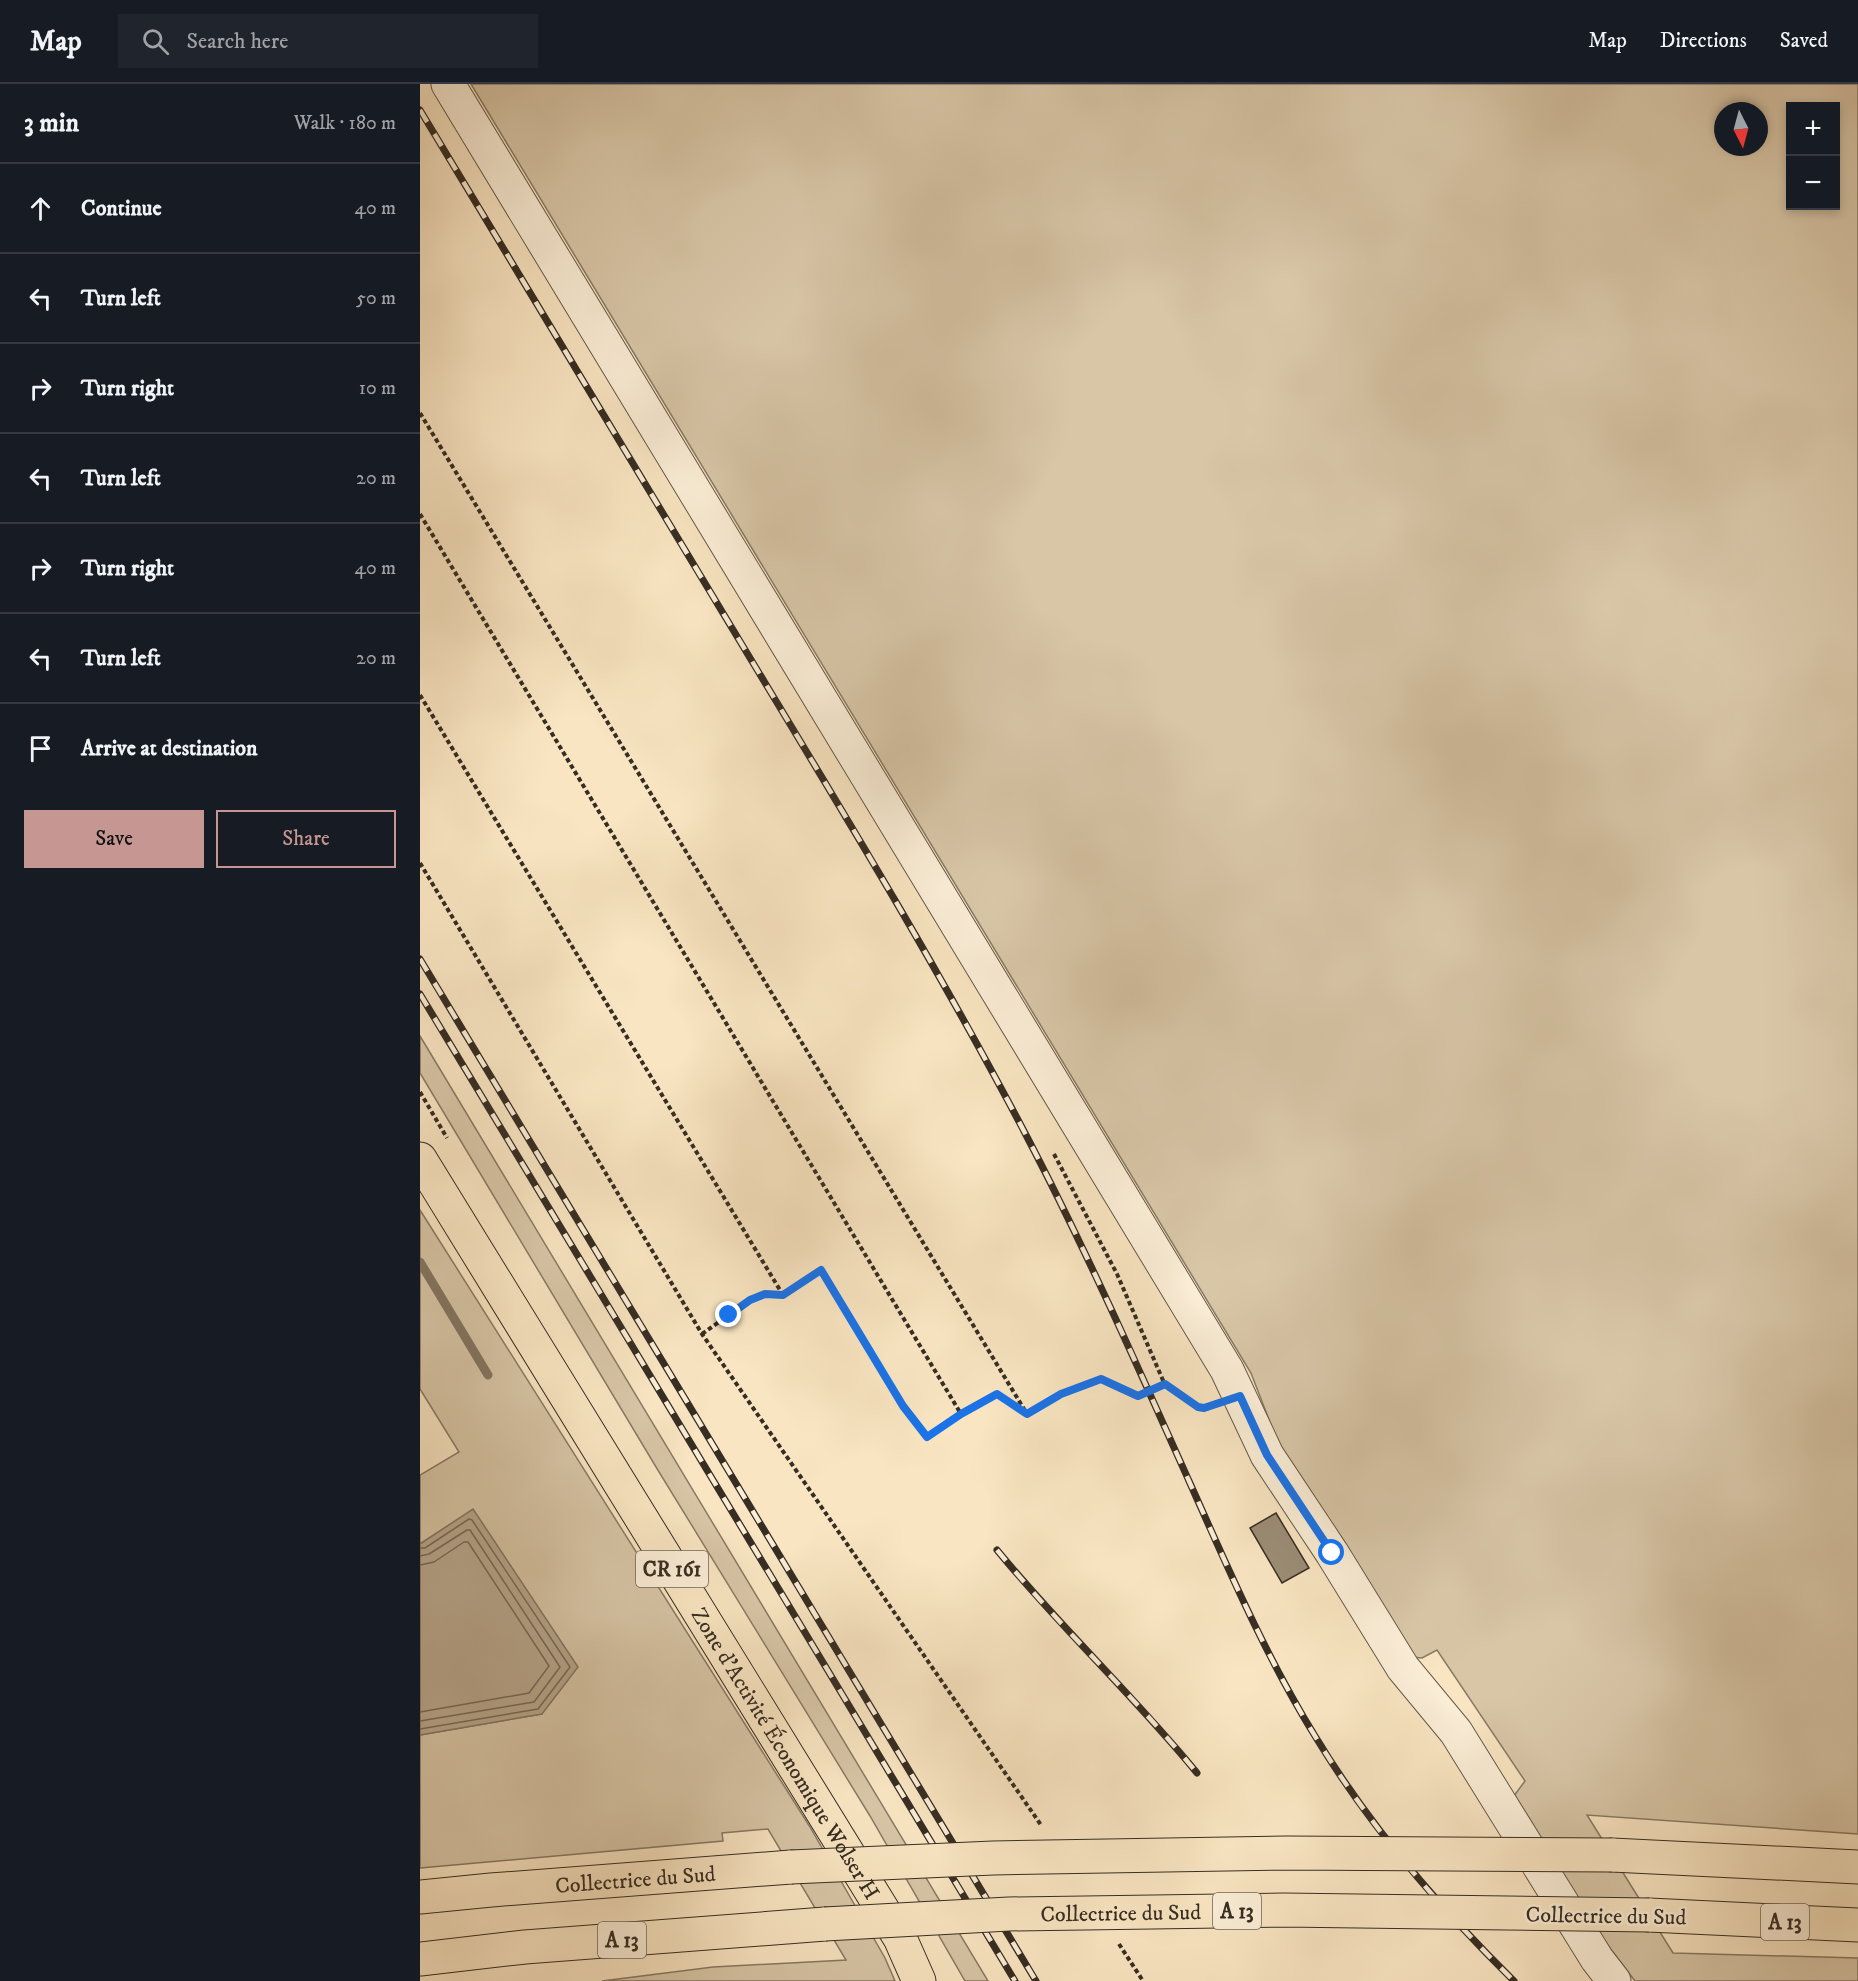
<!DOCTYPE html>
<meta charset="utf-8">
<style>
:root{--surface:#171b24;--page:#20242c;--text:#f1f3f6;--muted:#9ea1a6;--line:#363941;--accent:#c59692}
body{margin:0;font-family:"IM FELL DW Pica",serif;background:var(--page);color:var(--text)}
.controls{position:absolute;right:18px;top:18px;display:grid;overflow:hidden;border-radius:0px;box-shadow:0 3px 9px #0003}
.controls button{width:54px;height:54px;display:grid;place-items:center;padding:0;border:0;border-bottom:2px solid var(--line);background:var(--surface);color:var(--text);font:30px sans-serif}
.compass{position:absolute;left:1294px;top:18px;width:54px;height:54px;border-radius:50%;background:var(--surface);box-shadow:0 3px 9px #0003;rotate:174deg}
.stop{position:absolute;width:18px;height:18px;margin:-14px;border:4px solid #1a73e8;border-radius:50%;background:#fff}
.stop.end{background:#1a73e8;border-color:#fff;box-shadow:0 2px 6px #0008}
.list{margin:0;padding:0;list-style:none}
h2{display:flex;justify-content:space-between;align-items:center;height:78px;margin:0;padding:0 24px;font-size:26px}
h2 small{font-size:20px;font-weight:400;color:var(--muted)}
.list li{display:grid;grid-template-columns:39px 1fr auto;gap:18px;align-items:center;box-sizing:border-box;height:90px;padding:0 24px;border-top:2px solid var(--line)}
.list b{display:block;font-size:22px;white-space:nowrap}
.list em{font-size:20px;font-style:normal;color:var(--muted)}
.actions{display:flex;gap:12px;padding:18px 24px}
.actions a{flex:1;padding:14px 0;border:2px solid var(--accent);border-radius:0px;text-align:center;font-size:21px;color:var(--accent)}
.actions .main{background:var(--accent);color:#111}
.icon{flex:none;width:33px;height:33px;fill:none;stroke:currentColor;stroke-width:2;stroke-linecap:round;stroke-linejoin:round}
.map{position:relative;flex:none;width:1438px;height:1897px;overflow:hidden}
header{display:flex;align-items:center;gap:36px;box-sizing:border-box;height:84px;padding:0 30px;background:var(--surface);border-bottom:2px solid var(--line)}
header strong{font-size:28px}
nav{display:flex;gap:33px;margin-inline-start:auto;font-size:21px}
.search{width:420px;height:54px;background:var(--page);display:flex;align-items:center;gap:15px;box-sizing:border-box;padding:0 21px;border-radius:0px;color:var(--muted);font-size:22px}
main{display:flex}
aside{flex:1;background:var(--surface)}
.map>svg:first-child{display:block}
</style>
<header>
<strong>Map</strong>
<div class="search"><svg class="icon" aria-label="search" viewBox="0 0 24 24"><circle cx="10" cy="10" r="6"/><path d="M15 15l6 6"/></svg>Search here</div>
<nav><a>Map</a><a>Directions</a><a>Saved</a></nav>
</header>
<main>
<aside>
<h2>3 min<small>Walk · 180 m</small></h2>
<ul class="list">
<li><svg class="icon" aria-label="ahead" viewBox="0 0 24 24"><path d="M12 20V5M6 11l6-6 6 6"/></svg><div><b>Continue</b></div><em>40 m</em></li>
<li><svg class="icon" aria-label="left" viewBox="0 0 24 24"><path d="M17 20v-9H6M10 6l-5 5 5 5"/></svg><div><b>Turn left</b></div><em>50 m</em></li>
<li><svg class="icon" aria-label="right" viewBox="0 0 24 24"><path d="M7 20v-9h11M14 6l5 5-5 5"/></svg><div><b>Turn right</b></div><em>10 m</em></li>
<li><svg class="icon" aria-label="left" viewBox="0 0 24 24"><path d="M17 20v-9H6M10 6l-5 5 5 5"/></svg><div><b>Turn left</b></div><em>20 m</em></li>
<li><svg class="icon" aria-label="right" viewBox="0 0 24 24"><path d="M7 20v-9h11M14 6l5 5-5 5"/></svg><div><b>Turn right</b></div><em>40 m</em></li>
<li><svg class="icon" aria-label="left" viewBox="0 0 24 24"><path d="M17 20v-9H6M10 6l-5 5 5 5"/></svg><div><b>Turn left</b></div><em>20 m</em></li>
<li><svg class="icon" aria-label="arrive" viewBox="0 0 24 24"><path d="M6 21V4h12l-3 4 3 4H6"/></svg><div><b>Arrive at destination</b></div></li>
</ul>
<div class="actions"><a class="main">Save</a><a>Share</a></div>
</aside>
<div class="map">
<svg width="1438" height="1897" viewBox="0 0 1438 1897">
<rect width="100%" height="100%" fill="#f9e5c2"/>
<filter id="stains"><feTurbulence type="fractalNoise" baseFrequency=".00333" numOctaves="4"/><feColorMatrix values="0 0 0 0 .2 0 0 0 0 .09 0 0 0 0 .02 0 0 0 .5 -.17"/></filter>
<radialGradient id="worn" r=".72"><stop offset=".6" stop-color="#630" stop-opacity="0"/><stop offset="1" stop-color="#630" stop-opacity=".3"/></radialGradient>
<g fill="#d8c6a7" stroke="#877a65" stroke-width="1.5" fill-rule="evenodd">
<path d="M51 0H1438V1750L1167 1731 1253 1869 1438 1874V1897H1215L1192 1867 1088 1720 1105 1697 1017 1566 1002 1574 992 1573 860 1364 831 1289ZM1370 22H1416V122H1370ZM1303 27H1339V63H1303Z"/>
<polygon points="0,952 568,1897 545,1897 450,1732 236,1383 0,989"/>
<polygon points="0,1126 390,1743 465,1874 475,1897 182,1897 293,1883 426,1876 348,1745 302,1749 303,1757 0,1784 0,1651 122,1630 53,1426 0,1460 0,1391 39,1368 0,1305"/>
</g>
<polygon fill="#b7a68c" stroke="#837662" stroke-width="1.5" points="53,1425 158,1583 122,1630 0,1651 0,1460"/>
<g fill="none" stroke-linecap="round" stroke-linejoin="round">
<g stroke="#766a58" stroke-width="1.5">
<polyline points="0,1464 5,1464 49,1435 52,1436 150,1583 118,1625 0,1645"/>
<polyline points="0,1472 9,1470 47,1446 50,1446 140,1583 114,1618 0,1637"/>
<polyline points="0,1481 14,1478 44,1458 48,1458 129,1582 109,1609 0,1628"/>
</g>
<polyline stroke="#837662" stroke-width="9" points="0,1178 68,1291"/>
</g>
<polygon fill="#9b8d76" stroke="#362d23" stroke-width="1.5" points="856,1429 889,1484 862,1499 830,1444"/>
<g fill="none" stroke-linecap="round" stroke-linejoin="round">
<g stroke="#675b4b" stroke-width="35">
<polyline id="minor" points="28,0 807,1286 847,1371 912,1469 983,1584 1036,1648 1177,1875 1194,1897"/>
</g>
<g stroke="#362d23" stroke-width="35">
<g id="major">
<path id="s1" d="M0 1075 480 1854 499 1897"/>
</g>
</g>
<g stroke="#362d23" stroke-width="35">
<g id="highway">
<polyline points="1192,1771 1438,1783"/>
<path id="s2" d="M0 1813 71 1806 371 1783"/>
<polyline points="1229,1831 1438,1841"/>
<polyline points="0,1875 105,1863 405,1840"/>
</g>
</g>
<g stroke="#362d23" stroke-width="4" stroke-dasharray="4.5 3" stroke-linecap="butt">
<polyline points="0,329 607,1330"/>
<polyline points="0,430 541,1330"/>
<polyline points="0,611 363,1211"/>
<polyline points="0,779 282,1250 621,1741"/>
<polyline points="0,1008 27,1054"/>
<polyline points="634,1070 697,1190 745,1301"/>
<polyline points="282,1250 330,1216 345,1210 363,1211 401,1186 483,1322 507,1353 541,1330 577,1310 607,1330 641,1310 681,1295 718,1312 745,1301 778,1323 788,1323"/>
<polyline points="699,1860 723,1897"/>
</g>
<use href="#minor" stroke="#fbeed7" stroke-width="33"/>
<use href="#major" stroke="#f9e5c2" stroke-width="33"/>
<use href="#highway" stroke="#f9e5c2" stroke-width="33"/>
<g stroke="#362d23" stroke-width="7">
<g id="rail">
<path d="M0 26C109 207 218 388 327 569 423 728 520 887 606 1051 665 1164 717 1281 769 1397 808 1484 845 1571 895 1652 950 1743 1019 1823 1094 1897"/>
<polyline points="0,875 616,1897"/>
<polyline points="0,910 595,1897"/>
<path d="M577 1466C641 1544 714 1612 777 1689"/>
</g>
</g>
<use href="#rail" stroke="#fbeed7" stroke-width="4.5" stroke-dasharray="14" stroke-linecap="butt"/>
<g stroke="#362d23" stroke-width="35" stroke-linecap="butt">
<g id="highway-bridge">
<polyline points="371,1783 573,1774 867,1769 1192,1771"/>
<path id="s3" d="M405 1840 589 1830 864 1826 1229 1831"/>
</g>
</g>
<use href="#highway-bridge" stroke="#f9e5c2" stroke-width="33"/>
</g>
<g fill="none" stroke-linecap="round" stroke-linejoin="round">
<polyline stroke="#1a73e8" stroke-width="8" points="309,1231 330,1216 345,1210 363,1211 401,1186 483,1322 507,1353 541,1330 577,1310 607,1330 641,1310 681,1295 718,1312 745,1300 778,1323 784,1324 820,1312 847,1371 912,1469"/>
</g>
<g text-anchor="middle" stroke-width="5" stroke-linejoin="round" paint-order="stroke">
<g fill="#fbeed7" stroke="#716759" stroke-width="1.5">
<rect x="216" y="1467" width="72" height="36" rx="4.5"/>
<rect x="793" y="1809" width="48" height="36" rx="4.5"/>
<rect x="1341" y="1820" width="48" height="36" rx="4.5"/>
<rect x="178" y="1838" width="48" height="36" rx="4.5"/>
</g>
<g font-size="21" font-weight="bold" fill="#362d23">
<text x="252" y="1492">CR 161</text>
<text x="817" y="1834">A 13</text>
<text x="1365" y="1845">A 13</text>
<text x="202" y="1863">A 13</text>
</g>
<g font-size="22" fill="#362d23" stroke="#fbeed7">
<text dy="8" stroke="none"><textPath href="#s1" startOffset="698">Zone d'Activité Économique Wolser H</textPath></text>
<text dy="8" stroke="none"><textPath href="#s2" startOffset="216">Collectrice du Sud</textPath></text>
<text dy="8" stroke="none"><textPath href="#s3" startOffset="296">Collectrice du Sud</textPath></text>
<text transform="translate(1186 1831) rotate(1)" y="8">Collectrice du Sud</text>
</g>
</g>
<rect width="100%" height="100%" filter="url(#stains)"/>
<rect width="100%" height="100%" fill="url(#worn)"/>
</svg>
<div class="controls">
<button>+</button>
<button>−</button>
</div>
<svg class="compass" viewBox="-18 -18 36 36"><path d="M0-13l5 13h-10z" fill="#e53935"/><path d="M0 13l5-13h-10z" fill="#9ea1a6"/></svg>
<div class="stop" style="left:912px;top:1469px"></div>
<div class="stop end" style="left:309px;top:1231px"></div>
</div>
</main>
